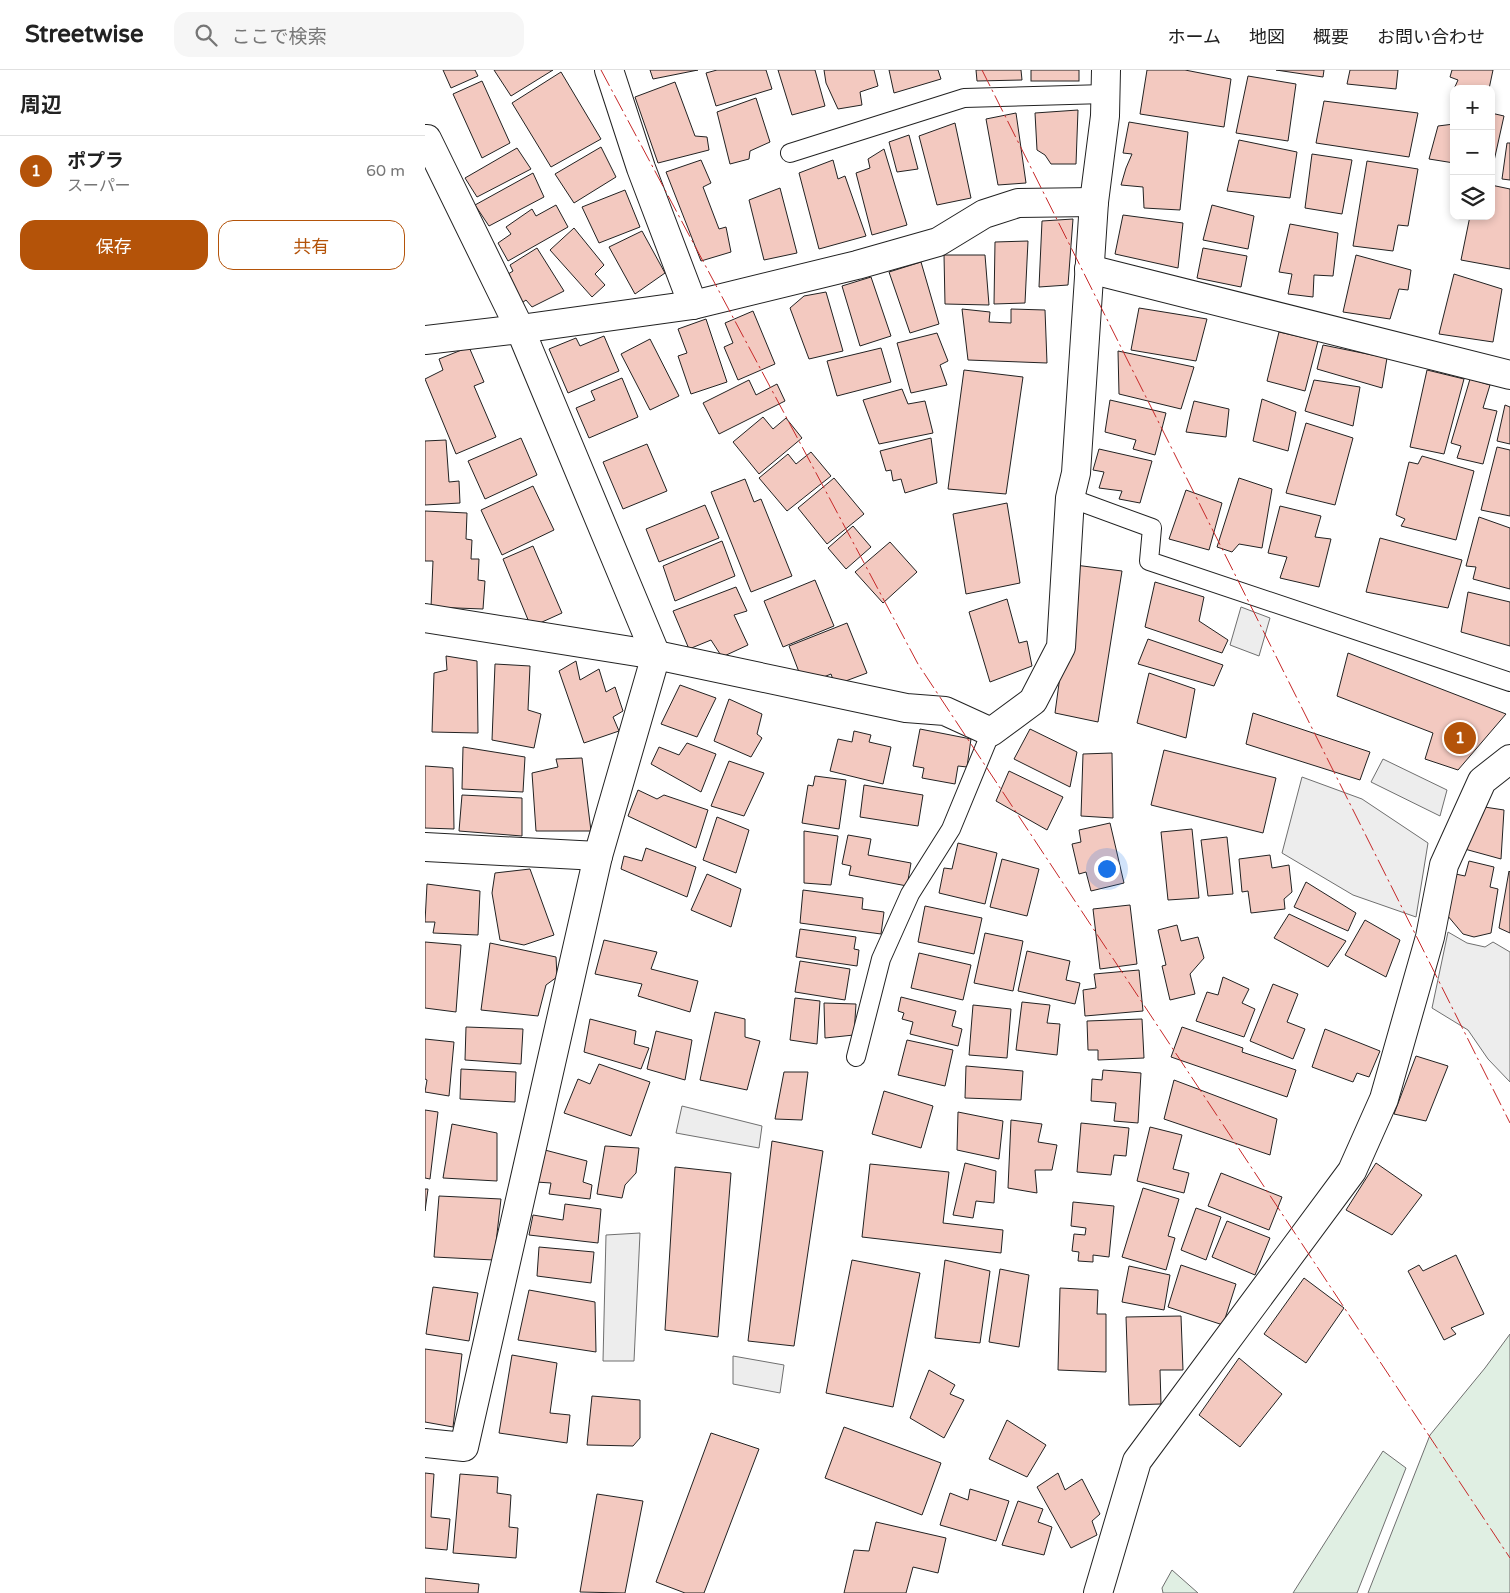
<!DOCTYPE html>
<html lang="ja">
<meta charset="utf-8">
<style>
:root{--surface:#fff;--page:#f6f6f6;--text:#222;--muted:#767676;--line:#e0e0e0;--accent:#b45309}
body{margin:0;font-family:"Varela Round","Noto Sans JP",sans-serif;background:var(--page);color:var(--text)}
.controls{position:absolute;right:15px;top:15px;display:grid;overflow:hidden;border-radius:10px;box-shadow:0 2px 8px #0003}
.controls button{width:45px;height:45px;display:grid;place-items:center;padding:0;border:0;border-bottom:1px solid var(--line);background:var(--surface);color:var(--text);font:25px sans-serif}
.you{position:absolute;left:681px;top:798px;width:18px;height:18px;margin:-12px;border:4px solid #fff;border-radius:50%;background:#1a73e8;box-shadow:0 0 0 8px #1a73e833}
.badge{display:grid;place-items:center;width:32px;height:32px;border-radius:50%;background:var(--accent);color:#fff;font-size:16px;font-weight:700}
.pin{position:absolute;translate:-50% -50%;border:2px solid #fff;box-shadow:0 1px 5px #0006}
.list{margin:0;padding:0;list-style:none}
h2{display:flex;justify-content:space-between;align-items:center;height:65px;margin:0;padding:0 20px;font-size:21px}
h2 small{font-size:16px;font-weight:400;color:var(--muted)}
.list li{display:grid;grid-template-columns:32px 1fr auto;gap:15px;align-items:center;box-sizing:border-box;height:70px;padding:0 20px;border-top:1px solid var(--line)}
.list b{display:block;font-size:19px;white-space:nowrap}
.list p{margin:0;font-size:16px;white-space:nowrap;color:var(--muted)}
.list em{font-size:16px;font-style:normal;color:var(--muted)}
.actions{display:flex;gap:10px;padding:15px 20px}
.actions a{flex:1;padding:11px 0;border:1px solid var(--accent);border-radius:15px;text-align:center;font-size:18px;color:var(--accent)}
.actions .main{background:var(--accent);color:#fff}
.icon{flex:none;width:28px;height:28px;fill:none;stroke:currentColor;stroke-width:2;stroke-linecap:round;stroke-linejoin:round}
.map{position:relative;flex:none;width:1085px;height:1523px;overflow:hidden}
header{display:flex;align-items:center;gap:30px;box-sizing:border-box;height:70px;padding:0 25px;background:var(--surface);border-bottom:1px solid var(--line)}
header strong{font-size:24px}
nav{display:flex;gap:28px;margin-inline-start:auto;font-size:18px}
.search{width:350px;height:45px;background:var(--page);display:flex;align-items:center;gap:12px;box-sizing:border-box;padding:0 18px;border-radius:15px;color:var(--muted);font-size:19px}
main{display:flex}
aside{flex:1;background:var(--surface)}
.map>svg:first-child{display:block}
</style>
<header>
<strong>Streetwise</strong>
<div class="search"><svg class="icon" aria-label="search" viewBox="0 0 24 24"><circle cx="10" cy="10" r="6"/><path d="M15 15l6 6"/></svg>ここで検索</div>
<nav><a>ホーム</a><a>地図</a><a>概要</a><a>お問い合わせ</a></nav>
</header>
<main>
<aside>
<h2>周辺<small></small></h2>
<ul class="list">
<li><span class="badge">1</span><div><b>ポプラ</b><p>スーパー</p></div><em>60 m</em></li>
</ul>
<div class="actions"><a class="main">保存</a><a>共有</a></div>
</aside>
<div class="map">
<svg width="1085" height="1523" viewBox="0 0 1085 1523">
<rect width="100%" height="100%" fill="#fff"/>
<g fill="#e0efe3" stroke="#6f6f6f">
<polygon points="1085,1264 1085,1523 943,1523 1005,1365 1060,1298"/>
<polygon points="958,1381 981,1398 932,1523 868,1523"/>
<polygon points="747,1500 773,1523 738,1523 737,1518"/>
</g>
<g fill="#ededed" stroke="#6f6f6f">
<polygon points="816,537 845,548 834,586 805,575"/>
<polygon points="958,689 1022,720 1015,746 946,712"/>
<polygon points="877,707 937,729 1003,773 991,847 928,825 857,783"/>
<polygon points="1023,862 1042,873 1060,877 1068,872 1085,882 1085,1012 1063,989 1043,960 1007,938"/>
<polygon points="257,1036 337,1056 334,1078 251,1063"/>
<polygon points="215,1163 209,1291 178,1291 181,1165"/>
<polygon points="308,1286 359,1295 355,1323 308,1314"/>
</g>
<g fill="#f3c9c0" stroke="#222">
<polygon points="18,0 50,0 53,6 26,18"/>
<polygon points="69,0 128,0 86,26"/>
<polygon points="225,0 273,0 228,9"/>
<polygon points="292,0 341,0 347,19 291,36 281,3"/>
<polygon points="353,0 390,0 400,36 367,45"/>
<polygon points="399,0 449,0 453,16 435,22 437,35 413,39 401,13"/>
<polygon points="464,0 513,0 516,9 469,23"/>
<polygon points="551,0 596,0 597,10 552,11"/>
<rect x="606" y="0" width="48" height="11"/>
<polygon points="722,0 760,0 806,9 799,57 715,44"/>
<polygon points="851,0 899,0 898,7"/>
<polygon points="925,0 973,0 971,19 922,14"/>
<polygon points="1027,0 1068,0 1064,19 1029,19 1033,10 1025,7"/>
<polygon points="136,2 176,69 126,97 87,33"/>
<polygon points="823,6 871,14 863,71 811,63"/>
<polygon points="57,11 85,73 57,88 28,24"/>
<polygon points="250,12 270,66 282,67 284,80 233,93 210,27"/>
<polygon points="331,28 345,72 325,81 324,89 305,94 292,42"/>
<polygon points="899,31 993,43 984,87 891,73"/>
<polygon points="653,40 651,94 626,94 620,85 612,80 610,43"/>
<polygon points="591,43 601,113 573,115 561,49"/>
<polygon points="1066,43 1079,46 1067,100 1066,100"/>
<polygon points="704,52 763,62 755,140 719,138 718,117 696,115 701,98 707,84 698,83"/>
<polygon points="530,53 546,128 512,135 494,66"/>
<polygon points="1029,54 1029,93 1004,89 1013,56"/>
<polygon points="484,65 493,99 472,102 464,72"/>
<polygon points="814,70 872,82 865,128 802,121"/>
<polygon points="1082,73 1085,73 1085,110 1077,109"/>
<polygon points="176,77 191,107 149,133 130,104"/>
<polygon points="92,78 106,99 52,127 40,108"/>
<polygon points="459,79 482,155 447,165 431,103 445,98 443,89"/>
<polygon points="887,84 927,90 917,144 880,138"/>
<polygon points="276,90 286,113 278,117 294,159 301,157 306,182 276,191 241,102"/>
<polygon points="408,90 413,109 420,106 441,166 394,179 374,103"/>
<polygon points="942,91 993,99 983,156 973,155 968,181 928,176"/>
<polygon points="108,103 119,127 64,156 50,135"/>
<polygon points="1066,115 1085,119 1085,199 1036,190 1045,146 1066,146"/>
<polygon points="355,118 372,183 339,190 324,130"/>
<polygon points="200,120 215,157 174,173 157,137"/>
<polygon points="131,135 143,157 83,191 73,173 86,164 81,157 107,139 111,146"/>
<polygon points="787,135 829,146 823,179 778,170"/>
<polygon points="698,145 758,153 753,198 690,184"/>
<polygon points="648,149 643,215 614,217 617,151"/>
<polygon points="865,154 913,163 908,206 889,205 888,227 863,224 867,204 854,202"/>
<polygon points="149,158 179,195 170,204 180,215 167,227 125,180"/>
<polygon points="217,161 240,203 210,224 184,177"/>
<polygon points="603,171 600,233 569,234 570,172"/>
<polygon points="112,178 139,221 107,237 101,230 94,235 80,206 88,201 85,195"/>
<polygon points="778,178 822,186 816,217 772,208"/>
<polygon points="519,185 560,185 564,235 520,234"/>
<polygon points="931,185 986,200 983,220 974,219 965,249 918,242"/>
<polygon points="496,192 514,254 485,263 464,202"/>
<polygon points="1029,204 1077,219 1068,272 1014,264"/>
<polygon points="446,207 466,266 435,276 417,216"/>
<polygon points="401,222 418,281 384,289 365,238 379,226"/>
<polygon points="714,238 782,249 771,291 706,280"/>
<polygon points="537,239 565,242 564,252 586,253 586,239 620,240 622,293 543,290"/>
<polygon points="328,241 350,294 313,310 299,277 308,273 300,253"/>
<polygon points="281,249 302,312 266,324 253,286 262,283 253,259"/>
<polygon points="854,262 893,271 880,321 842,311"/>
<polygon points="512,263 523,291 515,295 522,315 486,323 472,273"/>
<polygon points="179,266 194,301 143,323 124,279 151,268 155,276"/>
<polygon points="225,269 254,326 225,340 196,284"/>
<polygon points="898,275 962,288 957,318 892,299"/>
<polygon points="44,277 59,312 49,316 71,367 31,384 0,309 18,300 14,289"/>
<polygon points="456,278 466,312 412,326 402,291"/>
<polygon points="693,281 769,297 756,339 694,324"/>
<polygon points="539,300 598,307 581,424 523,419"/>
<polygon points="1002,300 1039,309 1019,384 985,377"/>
<polygon points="197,308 213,347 164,368 151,338 170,330 166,321"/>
<polygon points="1045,309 1065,315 1058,338 1072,341 1058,394 1032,388 1036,376 1026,373"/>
<polygon points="324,310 331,325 352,314 360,331 294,364 278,333"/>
<polygon points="889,310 935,317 928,356 880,341"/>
<polygon points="477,319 483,334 500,331 508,363 454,374 438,330"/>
<polygon points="837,329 871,342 863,381 828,371"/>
<polygon points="685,330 741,343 730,385 708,379 711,370 680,362"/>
<polygon points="769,331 804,339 801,367 761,362"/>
<polygon points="1080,335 1085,337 1085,374 1072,371"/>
<polygon points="338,347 348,359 361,348 377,368 334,404 308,372"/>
<polygon points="881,353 928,368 910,435 861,423"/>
<polygon points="96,368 112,405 60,429 43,391"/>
<polygon points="506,368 512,413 480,423 476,409 468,411 466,400 461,401 455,381"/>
<polygon points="21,370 24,412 34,411 35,433 0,435 0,371"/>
<polygon points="222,374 242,421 198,439 178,392"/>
<polygon points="1072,377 1085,380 1085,446 1056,440"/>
<polygon points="674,379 727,391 715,433 694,429 697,421 674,418 679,402 668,400"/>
<polygon points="386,382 406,406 362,441 334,408 363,384 371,394"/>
<polygon points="997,386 1049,401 1031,470 976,456 980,449 971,445 984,392 993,394"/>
<polygon points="409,408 439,444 402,474 373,438"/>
<polygon points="814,408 847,419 837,478 814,474 807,482 792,477"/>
<polygon points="320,409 329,432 336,429 367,506 326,522 286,422"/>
<polygon points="108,416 129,460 77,485 56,440"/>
<polygon points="761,420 797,433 784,480 744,469"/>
<polygon points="582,433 595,513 541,524 528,444"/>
<polygon points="280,435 294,468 234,492 221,459"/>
<polygon points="855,436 896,446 890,467 906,469 894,517 855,508 862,487 843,483"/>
<polygon points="0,441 42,443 41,469 47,470 46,489 54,489 53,510 60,511 58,539 6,537 8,491 0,491"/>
<polygon points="1054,447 1085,458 1085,519 1048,509 1051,497 1041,496"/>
<polygon points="428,456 446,477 421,499 403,478"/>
<polygon points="955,468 1037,490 1023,538 941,522"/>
<polygon points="297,471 310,506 250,531 238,496"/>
<polygon points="465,472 492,502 458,533 430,502"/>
<polygon points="108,476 137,543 106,557 78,489"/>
<polygon points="650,495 697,501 673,652 630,643"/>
<polygon points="390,510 409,556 358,577 339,531"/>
<polygon points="730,512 779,527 774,551 803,570 797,583 720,557"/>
<polygon points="311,517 322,541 309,545 323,575 297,587 286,570 264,579 248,541"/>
<polygon points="1043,522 1085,532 1085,576 1036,562"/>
<polygon points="582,529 594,573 602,571 607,596 565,612 544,542"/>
<polygon points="422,553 442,603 410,615 406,604 379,615 364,576"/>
<polygon points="723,569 798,595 789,616 713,594"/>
<polygon points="923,583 1081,644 1033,700 1000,689 1008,663 912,626"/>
<polygon points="21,586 52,591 53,663 7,662 9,603 22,600"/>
<polygon points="151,591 155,610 174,599 181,622 190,617 198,641 188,647 194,661 159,673 134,601"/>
<polygon points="70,594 105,596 103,640 116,644 109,678 67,670"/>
<polygon points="724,603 770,619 761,668 712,653"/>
<polygon points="255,615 291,628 272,667 236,654"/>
<polygon points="304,629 337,644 332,664 337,668 326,687 289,671"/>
<polygon points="828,643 945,682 935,710 821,674"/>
<polygon points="495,659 546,669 542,697 533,696 530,714 497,708 499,698 488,696"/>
<polygon points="605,659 652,682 645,717 589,689"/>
<polygon points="429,661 446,665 444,672 466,677 458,714 405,701 413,669 427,672"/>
<polygon points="262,673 291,684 276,722 226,694 234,677 254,685"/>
<polygon points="38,677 100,687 98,722 37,719"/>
<polygon points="739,680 851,708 838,763 726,735"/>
<polygon points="687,683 688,748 656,746 658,684"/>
<polygon points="157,688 166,761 111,761 107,703 133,697 131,689"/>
<polygon points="304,691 339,703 319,746 286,736"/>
<polygon points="0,696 28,698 29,759 0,758"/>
<polygon points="584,701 638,727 622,760 571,731"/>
<polygon points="390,706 421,710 414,759 377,753 383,715 388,716"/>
<polygon points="439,715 498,725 493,756 435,747"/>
<polygon points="213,720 232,729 239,725 283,740 271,778 203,746"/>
<polygon points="37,725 97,728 97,766 34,761"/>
<polygon points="1053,736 1079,740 1076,789 1036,778"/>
<polygon points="292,747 324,760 311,803 278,790"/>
<polygon points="685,753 699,813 666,821 661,802 654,804 647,774 656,772 654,760"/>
<polygon points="767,759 774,828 743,830 736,762"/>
<polygon points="379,761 413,766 406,815 379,813"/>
<polygon points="423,765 446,769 443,785 486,793 482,816 424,805 426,796 417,794"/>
<polygon points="802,767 808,824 783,826 776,770"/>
<polygon points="533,773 572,783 560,834 514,823 519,798 527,799"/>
<polygon points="221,778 271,797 262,827 196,799 199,786 217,791"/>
<polygon points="845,785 847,798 864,795 867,822 859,829 860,839 826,843 823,821 817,822 814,789"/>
<polygon points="577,789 614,799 602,846 565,837"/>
<polygon points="1044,791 1069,797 1065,817 1073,819 1066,863 1049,867 1038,864 1017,839 1026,803 1040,806"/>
<polygon points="105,799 129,865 99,875 75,870 67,823 70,803"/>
<polygon points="1084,801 1085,802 1085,863 1074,858"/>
<polygon points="282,804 316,819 306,857 266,840"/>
<polygon points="881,812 931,843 923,861 869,837"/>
<polygon points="2,814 55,821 53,865 8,863 10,852 0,852"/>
<polygon points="378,820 438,828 437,839 459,842 456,864 375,853"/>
<polygon points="705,835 712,894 675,899 668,839"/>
<polygon points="500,836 557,848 549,884 493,872"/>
<polygon points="864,844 921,871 903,897 849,868"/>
<polygon points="940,850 975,870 961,907 920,885"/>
<polygon points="752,855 756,871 773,867 779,888 765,904 770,924 745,930 737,896 741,895 733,860"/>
<polygon points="375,859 431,867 429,879 434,880 432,896 371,887"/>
<polygon points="560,863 598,871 588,921 549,913"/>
<polygon points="179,870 232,882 226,899 273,911 265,942 213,926 217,914 170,904"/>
<polygon points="0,872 36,875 31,942 0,938"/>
<polygon points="65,873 131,887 132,907 121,915 113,946 56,940"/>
<polygon points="602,881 645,891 641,910 655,913 650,934 593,921"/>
<polygon points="494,883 546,895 538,930 486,918"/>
<polygon points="375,891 425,899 420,930 370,922"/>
<polygon points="714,900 718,941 660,946 658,920 671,918 669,904"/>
<polygon points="798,907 824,919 817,933 830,939 819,967 771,951 782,922 793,925"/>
<polygon points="848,914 873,924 862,952 880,959 868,989 825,971"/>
<polygon points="476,927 531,941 527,956 537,959 533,976 485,964 488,952 477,949 479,943 473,941"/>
<polygon points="370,928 395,931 392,974 365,970"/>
<polygon points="597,932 625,935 622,953 635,954 632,985 591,980"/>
<polygon points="399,933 431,934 429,965 400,968"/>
<polygon points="548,935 586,939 582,988 544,985"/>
<polygon points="290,942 320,949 320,967 335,971 322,1020 275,1010"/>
<polygon points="165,949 211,961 209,974 224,978 216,999 159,982"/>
<polygon points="717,949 719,988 673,990 673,980 663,980 662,951"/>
<polygon points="41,957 98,959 96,994 40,990"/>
<polygon points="757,957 818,978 817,982 871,1000 862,1027 746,987"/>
<polygon points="900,959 955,981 944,1007 932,1003 928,1012 887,997"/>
<polygon points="231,961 267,970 260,1010 222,999"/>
<polygon points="0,969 29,972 24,1026 0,1022 2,1010 0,1009"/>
<polygon points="482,970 528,980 520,1016 473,1005"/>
<polygon points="991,986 1023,996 1001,1051 969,1044"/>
<polygon points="174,994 225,1012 206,1066 139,1043 153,1009 165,1014"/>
<polygon points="541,996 598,1001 596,1030 540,1028"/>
<polygon points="36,999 91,1002 90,1032 35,1029"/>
<polygon points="678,1000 716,1003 713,1053 689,1051 691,1033 666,1031 667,1009 677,1010"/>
<polygon points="359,1002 383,1002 377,1050 350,1049"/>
<polygon points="749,1010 852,1049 845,1085 739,1049"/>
<polygon points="459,1021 508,1036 496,1078 447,1064"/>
<polygon points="0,1040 13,1042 5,1109 0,1108"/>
<polygon points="533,1042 578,1051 574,1089 532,1080"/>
<polygon points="586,1050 617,1054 613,1072 632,1075 627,1100 610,1100 612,1123 583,1118"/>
<polygon points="656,1053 704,1058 701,1086 689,1085 686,1105 652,1102"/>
<polygon points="27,1054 72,1063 72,1111 18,1108"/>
<polygon points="725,1057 757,1065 748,1099 764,1103 759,1123 712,1111"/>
<polygon points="347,1071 398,1081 369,1276 323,1271"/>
<polygon points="180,1076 214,1078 211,1103 200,1115 197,1128 172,1124"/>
<polygon points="116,1079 162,1091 158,1112 167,1115 165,1129 124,1124 126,1113 111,1112"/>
<polygon points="540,1093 571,1101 569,1133 551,1131 548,1148 528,1145"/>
<polygon points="951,1093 997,1125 967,1165 921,1140"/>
<polygon points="445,1094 524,1102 518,1153 578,1160 576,1183 437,1167"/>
<polygon points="250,1097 306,1103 293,1267 240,1260"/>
<polygon points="796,1103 857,1127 844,1160 783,1136"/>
<polygon points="718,1118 754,1129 743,1166 750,1168 741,1200 697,1187"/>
<polygon points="0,1119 3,1119 0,1141"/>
<polygon points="14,1126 76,1129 69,1190 9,1187"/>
<polygon points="648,1132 689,1136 684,1187 668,1185 668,1192 653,1191 654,1182 647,1181 649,1164 660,1165 661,1158 646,1156"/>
<polygon points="140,1134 176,1139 173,1173 104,1165 108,1145 138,1150"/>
<polygon points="771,1138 796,1147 781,1190 756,1180"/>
<polygon points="802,1151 845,1168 830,1205 787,1187"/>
<polygon points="114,1177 169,1182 166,1213 112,1206"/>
<polygon points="1031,1185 1059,1244 1026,1258 1031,1264 1019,1270 983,1201 994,1195 998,1201"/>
<polygon points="427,1190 495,1203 468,1337 401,1323"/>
<polygon points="520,1190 565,1201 555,1273 510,1268"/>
<polygon points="756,1195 811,1214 798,1255 743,1237"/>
<polygon points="704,1196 745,1205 739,1240 697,1232"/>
<polygon points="575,1199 604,1205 594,1277 564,1272"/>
<polygon points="879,1208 919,1238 881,1293 839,1264"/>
<polygon points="8,1217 53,1223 44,1271 1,1264"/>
<polygon points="635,1218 673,1220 672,1244 681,1244 681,1302 633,1300"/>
<polygon points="104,1220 170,1232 171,1282 93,1270"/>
<polygon points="756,1246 758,1300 735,1300 736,1334 704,1335 701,1247"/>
<polygon points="0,1279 37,1284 28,1357 0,1352"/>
<polygon points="87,1285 132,1293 125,1343 145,1345 142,1373 74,1363"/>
<polygon points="814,1288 857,1324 815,1377 774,1345"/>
<polygon points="504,1300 530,1315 525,1324 539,1330 519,1368 485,1348"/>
<polygon points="167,1326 215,1330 215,1368 208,1376 162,1375"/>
<polygon points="582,1350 621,1375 602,1407 564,1389"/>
<polygon points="419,1357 516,1393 497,1445 400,1408"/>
<polygon points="286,1363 334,1379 279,1523 260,1523 231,1512"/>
<polygon points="0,1403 9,1404 6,1447 25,1449 22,1480 0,1478"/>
<polygon points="633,1403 640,1420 657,1409 675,1444 667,1451 672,1465 646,1478 612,1417"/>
<polygon points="35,1404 73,1407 72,1423 86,1425 84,1457 93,1458 91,1488 28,1483"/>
<polygon points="545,1419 584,1431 571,1471 515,1455 525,1423 543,1430"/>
<polygon points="172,1424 218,1431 200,1523 155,1522"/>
<polygon points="593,1431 618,1439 613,1452 627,1457 619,1485 577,1475"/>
<polygon points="451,1452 521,1468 513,1503 488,1497 481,1523 419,1523 429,1480 444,1481"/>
<polygon points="0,1508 54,1514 53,1523 0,1523"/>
</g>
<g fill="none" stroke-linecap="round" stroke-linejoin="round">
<g stroke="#222" stroke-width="20">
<g id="lane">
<polyline points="365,83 539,28 680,24"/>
<polyline points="645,428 727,458 724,491 1085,612"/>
<polyline points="431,987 456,889 485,824 526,759 566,662"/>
</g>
</g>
<g stroke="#222" stroke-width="30">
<g id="street">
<polyline points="184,0 216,98 268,235"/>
<polyline points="0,69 2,69 95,259 231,585 173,786 39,1377 0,1373"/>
<polyline points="664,199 1085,305"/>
<polyline points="0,270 95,259 268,235 432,195 513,172 559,144 593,133 669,132"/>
<polyline points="0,548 231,585 481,638 520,641 566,662 608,631 636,577 645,428 651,403 669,132 680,46 681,0"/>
<polyline points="0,777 173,786"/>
<polyline points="673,1523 712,1391 927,1101 959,1029 1005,867 1019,795 1057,711 1085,689"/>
</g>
</g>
<use href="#lane" stroke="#fff" stroke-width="18"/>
<use href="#street" stroke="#fff" stroke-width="28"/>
<g stroke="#c62828" stroke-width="1" stroke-dasharray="18 4 2.5 4" stroke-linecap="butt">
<polyline points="176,0 493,594 1085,1488"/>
<polyline points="557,0 1085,1053"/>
</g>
</g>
</svg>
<div class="controls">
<button>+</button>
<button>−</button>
<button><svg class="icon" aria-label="layers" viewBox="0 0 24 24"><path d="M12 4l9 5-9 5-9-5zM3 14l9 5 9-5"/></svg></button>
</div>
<div class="you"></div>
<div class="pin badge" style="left:1035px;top:668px">1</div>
</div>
</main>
